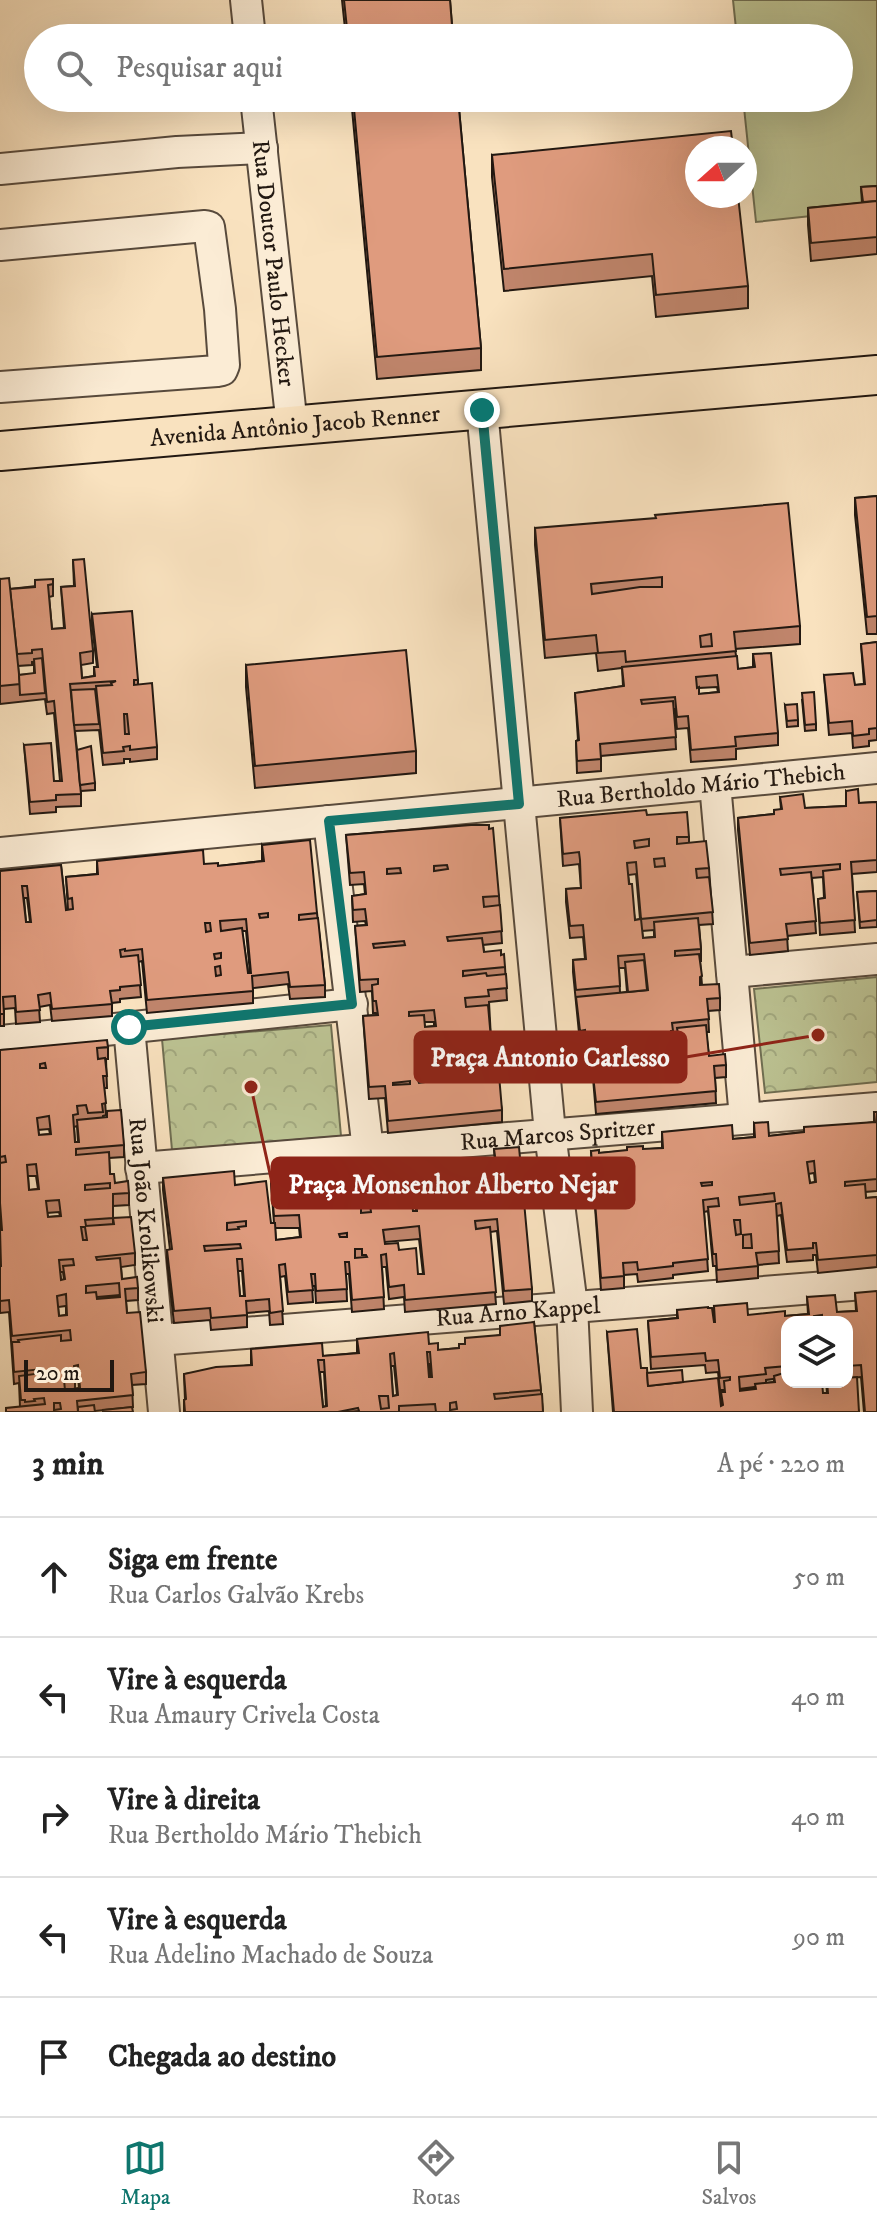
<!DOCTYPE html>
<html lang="pt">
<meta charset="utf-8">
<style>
:root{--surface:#fff;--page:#f6f6f6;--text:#222;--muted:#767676;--line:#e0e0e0;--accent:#0f766e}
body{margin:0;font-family:"IM FELL DW Pica",serif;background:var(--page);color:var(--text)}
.controls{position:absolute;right:24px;bottom:24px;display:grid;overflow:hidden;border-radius:16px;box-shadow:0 8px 32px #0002}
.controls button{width:72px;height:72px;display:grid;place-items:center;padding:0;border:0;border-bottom:2px solid var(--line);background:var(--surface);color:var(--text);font:40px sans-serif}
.compass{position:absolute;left:685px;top:136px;width:72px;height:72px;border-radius:50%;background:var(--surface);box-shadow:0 8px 32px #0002;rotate:249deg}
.scale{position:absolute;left:24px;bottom:20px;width:90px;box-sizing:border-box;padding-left:8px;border:4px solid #221811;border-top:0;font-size:22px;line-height:28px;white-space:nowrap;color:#221811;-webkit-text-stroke:6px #fbecd5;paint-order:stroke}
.stop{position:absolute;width:24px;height:24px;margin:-18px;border:6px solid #0f766e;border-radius:50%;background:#fff}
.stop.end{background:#0f766e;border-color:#fff;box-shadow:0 2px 8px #0008}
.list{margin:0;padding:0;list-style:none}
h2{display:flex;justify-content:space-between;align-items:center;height:104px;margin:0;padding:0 32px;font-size:34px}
h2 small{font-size:26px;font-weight:400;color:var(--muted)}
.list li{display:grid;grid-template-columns:52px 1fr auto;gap:24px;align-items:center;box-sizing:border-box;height:120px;padding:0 32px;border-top:2px solid var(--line)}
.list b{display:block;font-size:30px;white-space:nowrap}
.list p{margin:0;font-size:26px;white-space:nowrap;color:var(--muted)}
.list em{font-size:26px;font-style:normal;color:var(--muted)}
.icon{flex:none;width:44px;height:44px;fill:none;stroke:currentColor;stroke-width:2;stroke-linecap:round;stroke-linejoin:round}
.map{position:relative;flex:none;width:877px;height:1412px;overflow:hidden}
.search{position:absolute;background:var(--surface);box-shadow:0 8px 32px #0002;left:24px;right:24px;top:24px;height:88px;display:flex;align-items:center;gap:20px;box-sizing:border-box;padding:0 28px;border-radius:44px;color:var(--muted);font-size:30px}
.sheet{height:704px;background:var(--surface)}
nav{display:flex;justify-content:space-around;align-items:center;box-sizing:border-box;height:112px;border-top:2px solid var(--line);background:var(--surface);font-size:22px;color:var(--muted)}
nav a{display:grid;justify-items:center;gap:4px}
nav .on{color:var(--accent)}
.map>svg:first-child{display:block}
</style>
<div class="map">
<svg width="877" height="1412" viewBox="0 0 877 1412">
<defs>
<pattern id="forest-crowns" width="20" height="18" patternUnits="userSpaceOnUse" patternTransform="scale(2)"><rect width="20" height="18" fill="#bcc393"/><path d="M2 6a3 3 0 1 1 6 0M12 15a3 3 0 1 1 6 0" fill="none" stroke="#a1a77e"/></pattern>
</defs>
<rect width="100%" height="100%" fill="#f9e2bf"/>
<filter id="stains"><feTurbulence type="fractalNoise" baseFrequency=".0025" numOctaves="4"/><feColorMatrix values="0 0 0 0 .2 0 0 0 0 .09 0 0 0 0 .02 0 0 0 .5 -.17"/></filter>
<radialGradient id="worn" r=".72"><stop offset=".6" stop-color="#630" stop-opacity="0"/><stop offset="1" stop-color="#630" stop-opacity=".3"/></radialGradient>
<g fill="url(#forest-crowns)" stroke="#6f6e52" stroke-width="2">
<polygon points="877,977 877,1082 765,1093 754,989"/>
<polygon points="331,1025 341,1136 172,1150 162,1039"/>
</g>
<polygon fill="#bcc393" stroke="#6f6e52" stroke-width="2" points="733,0 877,0 877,209 756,222 743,98 839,98 839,38 737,38"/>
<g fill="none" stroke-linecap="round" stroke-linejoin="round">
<g stroke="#584a3c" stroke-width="34">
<g id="minor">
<polyline points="246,0 250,38"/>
<path id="s1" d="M256 98 292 426"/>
<polyline points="0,169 177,152 262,148"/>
<polyline points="0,245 205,226 209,227 220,309 224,365 222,370 217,371 0,387"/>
<polyline points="482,410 550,1133 572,1306 577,1412"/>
<polyline points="715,784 745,1118"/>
<polyline points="329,821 368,1150"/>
<path id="s2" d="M0 853 877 768"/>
<polyline points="732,972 877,959"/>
<path id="s3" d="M129 1027 164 1412"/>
<polyline points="0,1041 352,1004"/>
<path id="s4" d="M141 1168 877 1108"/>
<path id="s5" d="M157 1340 877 1283"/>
</g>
</g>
<g stroke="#221811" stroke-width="42">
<g id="major">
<path id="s6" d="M0 451 877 375"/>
</g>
</g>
<use href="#minor" stroke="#fbecd5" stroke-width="30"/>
<use href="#major" stroke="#f9e2bf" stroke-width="38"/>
</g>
<g fill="#c0856c" stroke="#221811" stroke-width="2" fill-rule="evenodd">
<polygon points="342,0 450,0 453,38 346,38"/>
<polygon points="351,98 458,98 481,348 481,370 377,379"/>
<polygon points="492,155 748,286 748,308 656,317 652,276 504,291 492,177"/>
<polygon points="877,186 877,254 811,261 808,225 808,208 862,203 861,187"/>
<polygon points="877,496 877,634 867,634 855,515 855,498"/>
<path d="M535 528 800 626V644L735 649 738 669 753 667V654L778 733V745L736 749V759L691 762 688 728 677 729 675 709H674L676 749 601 756V771L577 773 576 741 578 740 575 693 623 686 622 668 598 671 596 653 545 658 535 545ZM717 687 718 692 699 694V688Z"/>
<path d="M73 560 93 651V663L81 665 82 678 94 676V667H97L92 626V614L138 680V684L157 747V759L130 762V759H124V763L103 765 99 730 75 731 77 750 95 783V790L81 791V806L56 807V812L30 814 24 745 54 781H60L54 713 47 714 45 699 0 704V579L10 589 53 584V596L49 597 52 629 64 628 61 587 74 586ZM32 662H34V674L19 675 18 666 32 665Z"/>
<polygon points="877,642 877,740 869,741 869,746 853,748 852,733 829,735 824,675 855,685 864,684 861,644"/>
<polygon points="246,665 416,751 416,773 255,788 246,687"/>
<polygon points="802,699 816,724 816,730 805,731"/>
<polygon points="785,705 798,720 798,726 787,727"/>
<polygon points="846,791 859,803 877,802 877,872 852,874 855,932 820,935 818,899 824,898 823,877 812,878 816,933 787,936 788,951 750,955 738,830 738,818 774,814 781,809 780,797 805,808 846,806"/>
<path d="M647 815 689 837V843L709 868 713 924 699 925 701 949V961H700L702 985 720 998V1010L708 1011 709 1032H706L709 1056 726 1065V1077L715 1078 716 1103 596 1114 592 1066H598L597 1056 586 1057 585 1042 580 1043 573 972V960L585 959 583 937 570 938 566 902V889L581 888 579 864 563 866 560 818ZM636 874 640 919 635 920 628 875ZM654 930V937L643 938 642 931ZM619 968H625L627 992 620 993ZM677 1034V1041H673V1035Z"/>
<path d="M471 825 499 896 502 943 483 945 484 952 505 967 507 1000 489 1002 491 1039 510 1054V1066L494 1068 502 1110V1122L388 1133 385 1098 369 1099 363 1016 377 1015 376 1013H373L372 991 360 992 355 926 366 925 365 921 353 922 352 896 365 894 364 884 350 885 346 835ZM424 1022H434V1026L425 1027ZM452 1055V1069L439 1070 438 1056Z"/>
<path d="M262 845 317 913 325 985V997L290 999 288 984 253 988V1003L147 1013 142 961 138 962 141 997 120 999V1002L112 1003V1016L52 1021 50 1005 39 1007 40 1022 16 1024 15 1008 4 1009V1026H0V871L61 865 66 910H68L66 877 97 874V861L204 864 218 866 262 861ZM24 898H27L30 922H26ZM242 931H246L250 973H248Z"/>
<polygon points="877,891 877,927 860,928 857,892"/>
<path d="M108 1047V1059H106L107 1088H104L106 1115 103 1116V1117L124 1145V1157L109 1158 110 1174 115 1183 129 1193V1205L113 1206V1224L135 1253V1265L121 1267 122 1279 138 1288V1300L126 1301 127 1313 146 1372V1384L132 1385 133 1407 95 1411 6 1412 20 1407 19 1383 14 1384 9 1312 0 1313V1050ZM77 1126 78 1142H75L74 1127ZM49 1129 50 1134 39 1135 38 1130ZM28 1176H36L38 1189 29 1190ZM59 1212 60 1216 48 1217 47 1213ZM60 1272H63L64 1280H61ZM119 1295V1297L97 1299 96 1297ZM66 1306V1315L59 1316 58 1307ZM78 1377 79 1388 75 1389V1378Z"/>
<path d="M874 1112H877V1191L865 1192 866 1198 877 1197V1267L818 1273 816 1255H813V1260L787 1262 781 1215 777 1216 779 1263 758 1265V1278L717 1282 716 1266H713L708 1211 704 1212 708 1271 673 1275V1278L638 1282 637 1274 624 1275V1288L601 1290 591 1151 599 1153 662 1148V1132L733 1139 754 1137V1123L769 1136 804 1132 874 1122ZM814 1173 815 1182 810 1183 808 1174Z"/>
<path d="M494 1149 532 1289V1301L504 1304 497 1231 490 1232 496 1304 405 1312 404 1297 389 1299 386 1267H382L384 1309 352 1312 349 1274H346L347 1301 316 1303 315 1286H312L313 1302 288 1304 285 1276 280 1277 283 1324 270 1325 269 1311 247 1313V1327L211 1330 210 1320 174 1323 167 1262V1250H170L163 1190V1178L235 1185 271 1223H274L271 1182 306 1179 305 1165 378 1174 413 1211H416L414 1172 448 1202 451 1201 449 1166 495 1164ZM339 1194H343L344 1206 340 1207ZM275 1228H299L300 1237 276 1240ZM419 1239 423 1274H418L385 1244 384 1242ZM238 1271H242L244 1296H240Z"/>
<path d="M855 1293 877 1412H864L861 1377 848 1378 859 1412H613L607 1332 641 1368 647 1373 683 1382 722 1406 721 1392H724V1390H720L718 1372 706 1373 705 1365 651 1369 648 1321 677 1318V1310L715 1322 714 1306 748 1315 785 1316 808 1314 807 1297 837 1312 856 1311ZM787 1322H847V1382H826L827 1393H823L787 1382ZM774 1379V1382L766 1383V1380ZM755 1387V1389L740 1391V1389Z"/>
<path d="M534 1322 543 1412H184V1400H185L184 1374 251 1365V1349L323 1356 357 1353V1339L429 1344 438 1350 459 1348 465 1344 500 1335ZM428 1364H430L431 1377H429ZM391 1366H394L397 1395 393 1396ZM320 1372H324L326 1406 323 1407Z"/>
</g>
<g fill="#df9b7e" stroke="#221811" stroke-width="2" fill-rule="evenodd">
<polygon points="344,0 450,0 453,38 348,38"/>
<polygon points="353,98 458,98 481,348 377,357"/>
<polygon points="731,131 733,148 697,148 697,196 738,196 748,286 656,295 652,254 504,269 492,155"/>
<polygon points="877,186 877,201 863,202 861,187"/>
<polygon points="877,201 877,237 811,243 808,208"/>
<polygon points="877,496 877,616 867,617 855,498"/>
<path d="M788 503 800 626 734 632 736 651 626 662 625 651 598 653 596 635 545 640 535 528 656 518 655 515ZM662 577V587H640L592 594 591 584ZM711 634 712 646 701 647 700 636Z"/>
<path d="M84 559 93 651 80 653 82 678 95 676 94 667H98L92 614 132 611 138 680H134V685L152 683 157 747 130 750V746L123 747 124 751 103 753 96 686 112 685 111 683 116 681 70 684 81 794 56 795V800L30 802 24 745 51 743 54 781H62L54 701 47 702 42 649 32 650V653L17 654 10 589 35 587V580L53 579V584L48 585 52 629 65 628 61 587 75 586 73 560ZM124 714H127L129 734H125Z"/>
<polygon points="9,578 20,684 0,686 0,579"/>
<polygon points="877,642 877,728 869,729 869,734 853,736 852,721 829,723 824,675 853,673 855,685 865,684 861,644"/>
<polygon points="406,650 416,751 255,766 246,665"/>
<path d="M771 653 778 733 735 737 736 746 691 750 688 716 677 717 675 697 641 700 642 704 673 701 676 737 600 744 601 759 577 761 576 741 579 740 575 693 624 686 622 667 737 656 738 669 755 667 753 654ZM717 675 719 692 699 694V687L697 688 696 677Z"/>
<polygon points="42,658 45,693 20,695 19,675 35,673 34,659"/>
<polygon points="95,689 99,724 74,725 71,690"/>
<polygon points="814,692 816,724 805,725 802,693"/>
<polygon points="797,704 798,720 787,721 785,705"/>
<polygon points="91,746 95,783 80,785 77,750"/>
<polygon points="858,789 859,803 877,802 877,860 851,862 855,920 820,923 818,899 825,898 823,871 840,869 840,864 780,869 781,875 811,872 816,921 786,924 788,939 750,943 738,818 774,814 774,810 782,809 780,797 803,794 805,808 846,806 846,791"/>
<path d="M646 810 647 815 687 812 689 837H677V844L706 841 709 868 696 869 697 878 709 877 713 912 641 919 643 938 655 937 654 922 698 918 701 949 675 951V956L699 954 702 976 700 977V985L719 984 720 998 707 999 709 1019 672 1023 673 1031H671L672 1041H679L677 1028 706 1025 709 1056 725 1054 726 1065 714 1066 716 1091 596 1102 592 1066 654 1061 653 1055 598 1062 597 1044 586 1045 585 1030 580 1031 576 997 648 990 644 954 618 956 620 986 576 990 573 960 586 959 583 925 570 926 566 889 581 888 580 860 579 852 563 854 560 818ZM649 839V846L635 848 634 841ZM664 858 665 866 655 867 654 859ZM636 862 641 919 635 920 632 884H629L627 863Z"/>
<path d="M471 825H489V829L493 828 499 896 483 897 484 907 500 905 502 931 447 937 448 941 482 938 484 952 501 950V955L504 954 505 967 463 971V976L486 973 487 976 506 974 507 988 488 990 489 996 465 998 466 1007 488 1005 491 1039 509 1038 510 1054 493 1056 495 1075H499L502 1110 388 1121 385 1086 369 1087 363 1016 378 1015 376 1001H373L372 985 378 984V979L360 980 355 926 367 925 365 909 353 910 352 896 366 894 364 872 350 873 346 835ZM447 865 448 869 434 871V866ZM400 868 401 873 387 874V869ZM404 941 405 945 374 948 373 944ZM434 1010 436 1026 425 1027 424 1015 409 1016V1012ZM472 1041 473 1048 452 1050 454 1069 439 1070 437 1044ZM426 1079V1082L419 1083 418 1080ZM410 1081V1084L393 1085V1083Z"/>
<path d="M310 840 317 913 299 915V920L318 918 325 985 290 987 288 972 252 976 253 991 147 1000 142 949 125 951V949L120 950 121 957 138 955 141 985 120 987V990L110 991 112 1004 52 1009 50 993 38 995 40 1010 16 1012 15 996 3 997 4 1014H0V871L61 865 66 910 73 909 72 898 68 899 66 877 98 874 97 861 203 850 204 864 218 863V866L264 861 262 845ZM22 886H27L31 922H26ZM268 913V917L260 918 259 914ZM246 919 251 973H248L242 928 221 931 220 921ZM205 923H210L211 931 206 932ZM221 953V958L215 959 214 954ZM220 966 221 975 216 976 215 967Z"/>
<polygon points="877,891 877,920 860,922 857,892"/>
<polygon points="644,960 647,990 628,992 625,962"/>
<path d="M107 1040 108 1047 97 1048 98 1059 105 1058 107 1076H103L106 1103 102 1104 103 1112 88 1113 86 1105 77 1106 78 1114 73 1115 75 1142H79L77 1120 107 1117V1111L121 1110 124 1145 76 1149V1155L109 1152 110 1174H114L115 1183 128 1181 129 1193 113 1194V1218L85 1220 86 1226 114 1224 113 1218 131 1217 135 1253 96 1257 97 1260 120 1258 122 1279 137 1277 138 1288 125 1289 127 1313 140 1312 146 1372 131 1374 133 1395 77 1401 78 1412H6V1408L45 1404 44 1398 34 1399 35 1401 25 1402V1400H21L19 1376 43 1373 42 1369 14 1372 12 1342H19L18 1340 61 1335V1341L71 1340 70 1330 12 1336 9 1300 0 1301V1266H1L0 1230H2L0 1203V1163L6 1162 5 1156 0 1157V1050ZM45 1063 46 1068H40V1064ZM49 1116 51 1134 39 1135 37 1118ZM36 1164 39 1189 29 1190 27 1165ZM110 1183V1188L85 1190V1185ZM59 1200 61 1216 48 1217 46 1201ZM81 1227H85L87 1240H83ZM73 1259 74 1265 63 1266 65 1279 61 1280 59 1260ZM119 1283 120 1297 97 1299 96 1292 86 1293V1286ZM66 1294 67 1315 59 1316 57 1296ZM78 1365 80 1388 65 1390 64 1380 75 1379 74 1366ZM54 1403H60L61 1409 54 1410Z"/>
<path d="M874 1112H877V1179L845 1182V1186L865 1184 866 1198 877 1197V1255L818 1260 816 1243H813V1248L787 1250 781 1203 776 1204 779 1251 756 1253 758 1266 717 1270 716 1254H713L708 1207 719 1206 718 1198 703 1200 708 1259 673 1263V1266L638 1270 637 1262 623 1263 624 1276 601 1278 591 1151 599 1150V1153L627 1150V1147L643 1146V1149L663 1148 662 1132 732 1125 733 1139 755 1137 754 1123 768 1122 769 1136 804 1132V1127L875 1122ZM814 1161 816 1182 810 1183 807 1162ZM712 1182V1185L702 1186 701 1183ZM774 1193 775 1201 740 1205 739 1197ZM734 1220H740L741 1234 736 1235ZM751 1234 752 1248H743V1235Z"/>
<path d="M519 1147 532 1289 504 1291 497 1219 475 1221 476 1229 490 1227 496 1292 405 1300 404 1285 389 1287 386 1254 381 1255 384 1297 352 1300 349 1262H345L347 1289 316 1291 315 1274H311L313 1290 288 1292 285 1264 279 1265 283 1311 270 1313 269 1299 246 1301 247 1315 211 1318 210 1308 174 1311 167 1250 172 1249 163 1178 234 1171 235 1185 266 1181 271 1223H275L276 1240 301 1237 299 1215 274 1216 271 1182 307 1179 305 1165 377 1158 378 1174 409 1171 413 1211H417L414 1172 445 1169 448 1202 452 1201 449 1166 496 1163 494 1149ZM343 1181 345 1206 340 1207 338 1182ZM370 1205 371 1212 361 1213V1206ZM246 1221V1226L238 1227 239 1229 227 1230V1223ZM419 1226 424 1274H418L416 1248 399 1250 398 1243 385 1244 383 1230ZM347 1233V1237H340L339 1234ZM240 1244 241 1248 205 1251 204 1246ZM355 1249H362V1255H366L367 1257 355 1258ZM237 1259H242L245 1296H240Z"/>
<polygon points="877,1291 877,1412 865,1412 861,1365 847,1366 847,1322 822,1322 822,1315 814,1316 815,1322 787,1322 787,1366 765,1368 766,1374 739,1377 740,1391 756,1389 755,1384 775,1382 774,1376 787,1372 787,1382 822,1382 823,1393 828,1393 827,1382 847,1382 847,1367 848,1378 857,1377 859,1412 614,1412 607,1332 637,1329 641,1368 647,1368 648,1386 718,1378 721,1406 723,1405 721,1392 725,1392 724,1381 730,1380 730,1377 720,1378 718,1360 706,1361 705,1353 651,1357 648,1321 678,1318 677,1310 708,1307 708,1308 712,1308 714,1322 715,1322 714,1306 747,1303 748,1315 785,1311 785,1316 809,1314 807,1297 835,1295 837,1312 857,1311 855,1293"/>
<path d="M534 1322 541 1390 494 1394 495 1399 542 1394 543 1412H436L435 1404 399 1406V1412H349L359 1411 358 1408 338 1412H185L184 1400 186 1399 184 1374 216 1367 252 1365 251 1349 322 1343 323 1356 359 1353 357 1339 428 1332 429 1344 438 1343V1350L459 1348V1344H465V1338L500 1335V1326ZM427 1352H430L432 1377H429ZM394 1353 398 1395 393 1396 390 1354ZM318 1360H324L327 1406 323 1407ZM379 1396H388L389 1408 381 1409ZM456 1402 457 1409 450 1410V1403Z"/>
<polygon points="682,1370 683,1382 648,1386 647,1373"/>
<polygon points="94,1405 95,1412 78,1412 78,1407"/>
<polygon points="132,1407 133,1412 103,1412 103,1410"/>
</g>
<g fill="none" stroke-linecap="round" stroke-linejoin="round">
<polyline stroke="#0f766e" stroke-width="10" points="129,1027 352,1004 329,821 519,804 482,410"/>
</g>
<g text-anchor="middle" stroke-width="7" stroke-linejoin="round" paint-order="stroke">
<g font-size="24" fill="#221811" stroke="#fbecd5">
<text dy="8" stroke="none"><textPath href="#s1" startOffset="166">Rua Doutor Paulo Hecker</textPath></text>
<text dy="8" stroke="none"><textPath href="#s6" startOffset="296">Avenida Antônio Jacob Renner</textPath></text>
<text dy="8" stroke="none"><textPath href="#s2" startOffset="704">Rua Bertholdo Mário Thebich</textPath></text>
<text dy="8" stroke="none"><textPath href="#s4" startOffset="418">Rua Marcos Spritzer</textPath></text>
<text dy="8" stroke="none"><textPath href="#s3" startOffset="194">Rua João Krolikowski</textPath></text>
<text dy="8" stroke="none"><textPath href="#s5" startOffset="362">Rua Arno Kappel</textPath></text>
</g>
</g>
<path fill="none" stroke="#8f2418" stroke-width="3" d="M818 1035L686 1057M251 1087L272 1183"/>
<g fill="#8f2418" stroke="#fbecd5" stroke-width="3">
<circle cx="818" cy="1035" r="8"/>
<circle cx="251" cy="1087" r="8"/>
</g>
<g fill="#8f2418" stroke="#8f2418" stroke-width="3">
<rect x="415" y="1032" width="271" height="50" rx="8"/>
<rect x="272" y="1158" width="362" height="50" rx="8"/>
</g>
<g font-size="26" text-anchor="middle" font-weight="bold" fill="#fff">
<text x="550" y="1066">Praça Antonio Carlesso</text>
<text x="453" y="1193">Praça Monsenhor Alberto Nejar</text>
</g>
<rect width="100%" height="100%" filter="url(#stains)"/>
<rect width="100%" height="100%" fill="url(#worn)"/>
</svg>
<div class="controls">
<button><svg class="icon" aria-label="layers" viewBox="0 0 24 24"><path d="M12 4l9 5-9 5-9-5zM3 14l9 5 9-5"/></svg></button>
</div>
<svg class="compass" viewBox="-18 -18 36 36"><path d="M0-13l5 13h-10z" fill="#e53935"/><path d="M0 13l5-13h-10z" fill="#767676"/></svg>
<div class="scale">20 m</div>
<div class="stop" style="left:129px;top:1027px"></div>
<div class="stop end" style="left:482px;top:410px"></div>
<div class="search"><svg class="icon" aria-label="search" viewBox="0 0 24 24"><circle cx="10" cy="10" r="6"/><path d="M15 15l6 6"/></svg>Pesquisar aqui</div>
</div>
<section class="sheet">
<h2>3 min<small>A pé · 220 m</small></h2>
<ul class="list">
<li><svg class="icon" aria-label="ahead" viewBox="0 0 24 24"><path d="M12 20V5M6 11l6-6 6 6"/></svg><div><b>Siga em frente</b><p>Rua Carlos Galvão Krebs</p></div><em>50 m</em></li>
<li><svg class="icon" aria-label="left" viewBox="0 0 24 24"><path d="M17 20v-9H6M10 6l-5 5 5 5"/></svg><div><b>Vire à esquerda</b><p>Rua Amaury Crivela Costa</p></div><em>40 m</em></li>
<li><svg class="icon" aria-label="right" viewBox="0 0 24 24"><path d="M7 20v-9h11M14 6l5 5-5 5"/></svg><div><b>Vire à direita</b><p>Rua Bertholdo Mário Thebich</p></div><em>40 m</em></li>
<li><svg class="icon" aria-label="left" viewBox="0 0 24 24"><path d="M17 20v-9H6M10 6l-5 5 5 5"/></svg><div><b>Vire à esquerda</b><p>Rua Adelino Machado de Souza</p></div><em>90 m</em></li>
<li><svg class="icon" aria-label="arrive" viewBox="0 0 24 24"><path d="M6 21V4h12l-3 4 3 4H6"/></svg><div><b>Chegada ao destino</b></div></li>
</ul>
</section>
<nav>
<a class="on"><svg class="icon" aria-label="map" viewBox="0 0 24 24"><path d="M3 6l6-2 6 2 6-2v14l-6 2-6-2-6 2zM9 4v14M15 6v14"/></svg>Mapa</a>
<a><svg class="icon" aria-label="directions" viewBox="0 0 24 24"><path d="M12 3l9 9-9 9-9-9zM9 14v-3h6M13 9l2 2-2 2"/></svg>Rotas</a>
<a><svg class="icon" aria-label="saved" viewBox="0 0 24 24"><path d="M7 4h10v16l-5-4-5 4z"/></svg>Salvos</a>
</nav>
